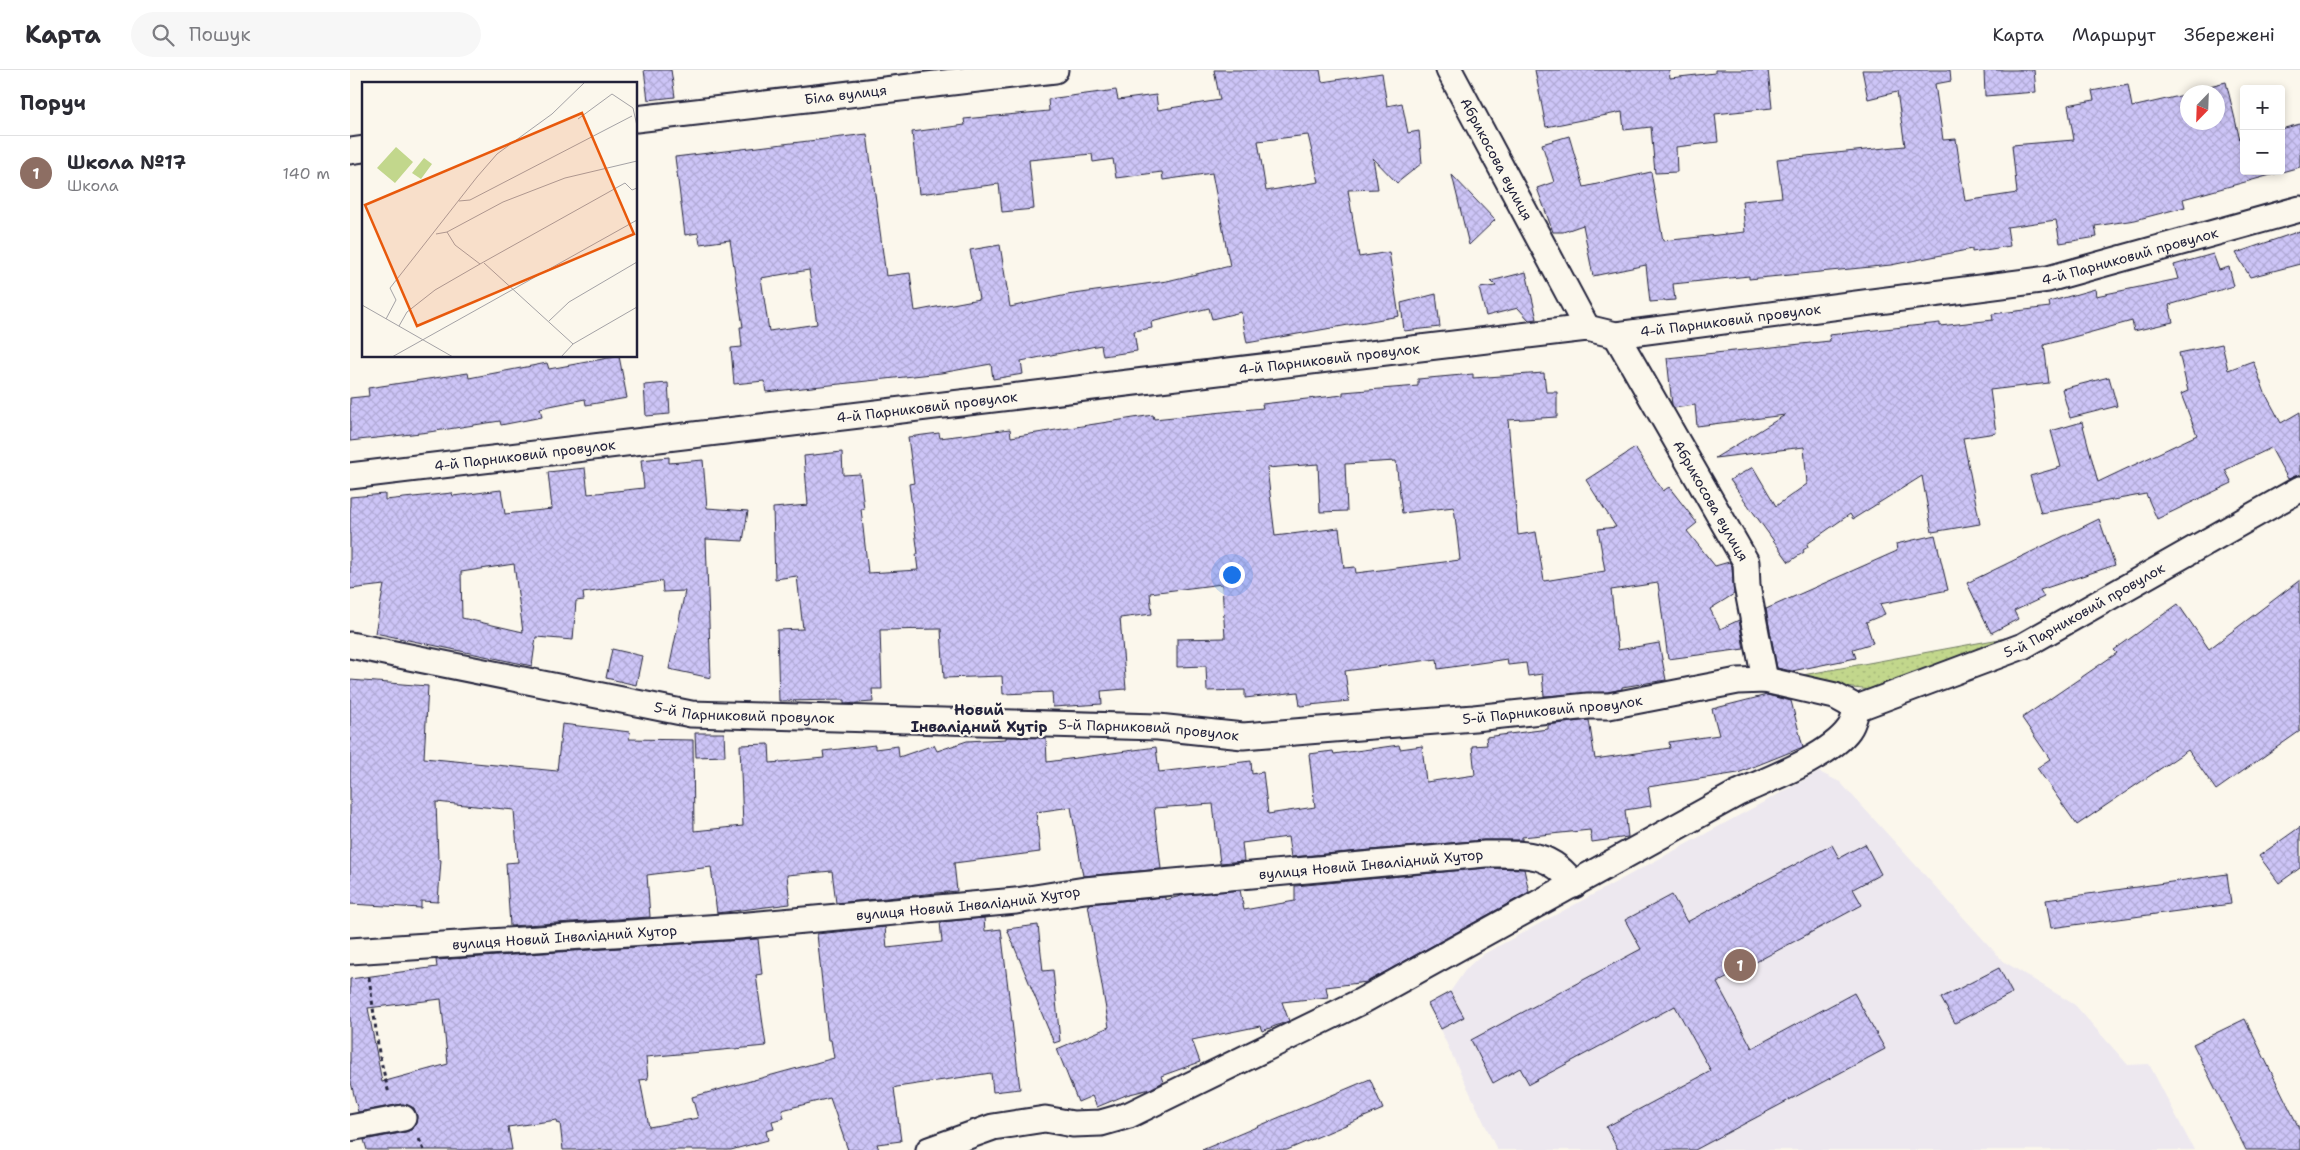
<!DOCTYPE html>
<html lang="uk">
<meta charset="utf-8">
<style>
:root{--surface:#fff;--page:#f7f7f7;--text:#2b2b33;--muted:#7c7c81;--line:#e1e1e2;--accent:#0f766e}
body{margin:0;font-family:"Shantell Sans",sans-serif;background:var(--page);color:var(--text)}
.controls{position:absolute;right:15px;top:15px;display:grid;overflow:hidden;border-radius:5px;box-shadow:0 2px 8px #0003}
.controls button{width:45px;height:45px;display:grid;place-items:center;padding:0;border:0;border-bottom:1px solid var(--line);background:var(--surface);color:var(--text);font:25px sans-serif}
.compass{position:absolute;left:1830px;top:15px;width:45px;height:45px;border-radius:50%;background:var(--surface);box-shadow:0 2px 8px #0003;rotate:203deg}
.you{position:absolute;left:881px;top:504px;width:18px;height:18px;margin:-12px;border:4px solid #fff;border-radius:50%;background:#1a73e8;box-shadow:0 0 0 8px #1a73e833}
.badge{display:grid;place-items:center;width:32px;height:32px;border-radius:50%;background:var(--accent);color:#fff;font-size:16px;font-weight:700}
.pin{position:absolute;translate:-50% -50%;border:2px solid #fff;box-shadow:0 1px 5px #0006}
.list{margin:0;padding:0;list-style:none}
h2{display:flex;justify-content:space-between;align-items:center;height:65px;margin:0;padding:0 20px;font-size:21px}
h2 small{font-size:16px;font-weight:400;color:var(--muted)}
.list li{display:grid;grid-template-columns:32px 1fr auto;gap:15px;align-items:center;box-sizing:border-box;height:75px;padding:0 20px;border-top:1px solid var(--line)}
.list b{display:block;font-size:19px;white-space:nowrap}
.list p{margin:0;font-size:16px;white-space:nowrap;color:var(--muted)}
.list em{font-size:16px;font-style:normal;color:var(--muted)}
.icon{flex:none;width:28px;height:28px;fill:none;stroke:currentColor;stroke-width:2;stroke-linecap:round;stroke-linejoin:round}
.map{position:relative;flex:none;width:1950px;height:1080px;overflow:hidden}
header{display:flex;align-items:center;gap:30px;box-sizing:border-box;height:70px;padding:0 25px;background:var(--surface);border-bottom:1px solid var(--line)}
header strong{font-size:24px}
nav{display:flex;gap:28px;margin-inline-start:auto;font-size:18px}
.search{width:350px;height:45px;background:var(--page);display:flex;align-items:center;gap:12px;box-sizing:border-box;padding:0 18px;border-radius:28px;color:var(--muted);font-size:19px}
main{display:flex}
aside{flex:1;background:var(--surface)}
.map>svg:first-child{display:block}
</style>
<header>
<strong>Карта</strong>
<div class="search"><svg class="icon" aria-label="search" viewBox="0 0 24 24"><circle cx="10" cy="10" r="6"/><path d="M15 15l6 6"/></svg>Пошук</div>
<nav><a>Карта</a><a>Маршрут</a><a>Збережені</a></nav>
</header>
<main>
<aside>
<h2>Поруч<small></small></h2>
<ul class="list">
<li><span class="badge" style="background:#8d6e63">1</span><div><b>Школа №17</b><p>Школа</p></div><em>140 m</em></li>
</ul>
</aside>
<div class="map">
<svg width="1950" height="1080" viewBox="0 0 1950 1080">
<defs>
<pattern id="grass-dots" width="8" height="8" patternUnits="userSpaceOnUse" patternTransform="scale(1.25)"><rect width="8" height="8" fill="#c2d78c"/><path d="M2 2h.1M6 6h.1" fill="none" stroke="#a6b87a" stroke-width="1.8" stroke-linecap="round"/></pattern>
<pattern id="building-cross-hatch" width="8" height="8" patternUnits="userSpaceOnUse" patternTransform="scale(1.25)"><rect width="8" height="8" fill="#cdc5f7"/><path d="M0 0l8 8M0 8l8-8" fill="none" stroke="#b0a9d5"/></pattern>
</defs>
<rect width="100%" height="100%" fill="#fbf7ec"/>
<filter id="ink" filterUnits="userSpaceOnUse"><feTurbulence type="fractalNoise" baseFrequency=".02" numOctaves="2"/><feDisplacementMap in="SourceGraphic" scale="10" xChannelSelector="R" yChannelSelector="G"/><feConvolveMatrix kernelMatrix="1 2 1 2 8 2 1 2 1" color-interpolation-filters="sRGB"/></filter>
<g filter="url(#ink)">
<polygon fill="#ede8ef" points="1469,702 1490,712 1653,891 1725,935 1778,995 1799,994 1844,1080 1147,1080 1078,934 1100,922 1116,899 1130,886"/>
<polygon fill="url(#grass-dots)" stroke="#727c64" points="1655,568 1523,620 1450,613 1442,607"/>
<g fill="url(#building-cross-hatch)" stroke="#22223b" fill-rule="evenodd">
<polygon points="294,0 321,0 325,27 298,30"/>
<path d="M864 0H970L972 12 1032 3 1037 36 1052 33 1058 63 1069 61 1072 93 1047 113 1023 88 1028 119 998 120 1009 187 1039 182 1049 246 897 273 891 242 862 249 859 238 801 252 802 258 784 261 787 281 753 286 751 275 671 291 673 304 643 309 641 294 591 303 416 322 414 311 384 314 381 278 392 277 390 257H393L380 170 350 174 348 163 335 165 325 87 517 64 536 206 560 203 565 241 629 229 620 180 650 175 660 237 717 225 817 211 880 196 862 103 813 110 812 102 766 108 763 89 743 92 742 84 679 90 684 139 652 142 649 114 569 124 562 62 615 55 614 49 699 41 698 29 766 20 768 30 806 25 808 40 870 30ZM958 65 969 112 916 121 908 71ZM459 200 467 254 419 261 411 208Z"/>
<polygon points="1185,0 1319,0 1320,8 1365,3 1365,0 1418,0 1422,38 1365,44 1368,72 1326,77 1327,102 1305,103 1301,57 1274,60 1272,42 1196,57"/>
<polygon points="1512,0 1600,0 1601,11 1585,14 1593,70 1606,69 1615,131 1667,123 1662,75 1724,70 1718,35 1744,30 1742,21 1778,14 1782,37 1838,24 1838,52 1868,52 1868,22 1843,22 1851,20 1851,18 1876,12 1890,70 1894,69 1894,101 1931,101 1931,59 1950,54 1950,97 1833,129 1835,137 1785,150 1745,156 1747,167 1710,173 1706,150 1657,157 1660,176 1622,182 1622,179 1541,195 1399,209 1399,206 1323,214 1325,230 1300,232 1296,195 1243,206 1233,155 1213,162 1203,162 1187,118 1204,112 1192,74 1219,66 1234,117 1301,102 1313,171 1395,162 1392,131 1432,127 1427,89 1555,76 1547,22 1518,29"/>
<polygon points="1634,0 1684,0 1686,22 1635,26"/>
<polygon points="1102,105 1145,150 1119,175"/>
<polygon points="1950,161 1950,194 1900,207 1886,183"/>
<polygon points="1863,184 1869,200 1879,197 1884,216 1819,235 1823,252 1784,261 1782,251 1694,275 1699,313 1640,320 1646,363 1613,368 1630,454 1582,462 1572,406 1503,449 1500,444 1457,474 1458,477 1453,480 1454,482 1439,492 1380,410 1403,397 1426,436 1457,414 1454,377 1365,388 1435,345 1347,356 1345,335 1324,338 1322,335 1317,288 1480,271 1479,265 1590,253 1590,256 1643,250 1642,244 1700,237 1699,232 1745,219 1746,226 1828,209 1824,195"/>
<polygon points="1176,202 1187,249 1179,250 1168,238 1136,246 1129,218 1146,216 1141,211"/>
<polygon points="1086,224 1090,257 1054,261 1051,233"/>
<polygon points="1872,274 1878,300 1903,291 1915,323 1931,353 1950,342 1950,405 1938,409 1921,378 1875,400 1882,413 1807,449 1796,424 1691,443 1680,406 1711,397 1701,361 1732,352 1748,412 1847,365 1831,324 1838,321 1829,283"/>
<polygon points="269,286 277,328 236,335 235,329 190,338 192,347 151,355 150,351 79,362 0,371 0,328 19,326 18,318 118,303 119,308 197,293 199,299"/>
<path d="M1194 303 1196 322H1207V347L1158 350 1168 465 1186 462 1194 511 1255 501 1248 459 1266 457 1236 410 1285 378 1313 421 1319 417 1347 453 1337 461 1365 496 1379 492 1382 496 1384 524 1360 539 1370 559 1389 550 1394 579 1318 589 1308 513 1261 520 1268 580 1309 573 1316 610 1272 617V619L1258 622 1194 626 1192 604 1178 606 1176 593 1158 595 1157 589 1088 599 1087 589 995 601 999 631 950 636 948 622 895 628V620L857 621 856 596 827 597V569L875 568 872 514 800 523 802 544 770 548 776 619 751 621 752 634 703 637 702 622 653 624 652 606 594 608 591 559 530 560 532 619H522L523 632 494 634V630L429 631 427 560 453 559 447 506 425 509 423 438 458 435 454 386 492 382 493 405 510 404 514 439H511L518 503 568 500 566 484H568L559 414 564 413 558 367 589 363 590 368 660 359 661 367 803 345 804 349 913 338 912 334 993 325V322L1068 316V309L1123 304V308ZM1046 391 1052 443 1104 437 1110 490 1006 503 1005 497 994 498 989 458 925 466 917 398 968 394 970 442 997 441 995 394Z"/>
<polygon points="1759,307 1767,336 1720,348 1712,319"/>
<polygon points="318,313 320,344 296,346 294,315"/>
<path d="M319 387V393L353 390 357 438 398 441 393 471 356 469 361 608 319 599 335 521 313 522 312 511 233 523 234 530 226 531 223 570 186 567 182 596 25 563 34 515 0 519V427L35 424V430L102 423 103 426 151 420 155 444 202 439 198 402 235 398 238 424 294 418 291 390ZM164 494 173 562 112 548 111 502Z"/>
<polygon points="1749,449 1765,495 1690,520 1694,527 1664,541 1668,549 1641,563 1617,513"/>
<polygon points="1585,465 1598,520 1530,534 1535,544 1516,552 1523,573 1503,579 1506,588 1442,601 1427,598 1416,539 1547,481 1546,474"/>
<polygon points="1950,510 1950,661 1866,720 1838,680 1727,755 1687,698 1700,689 1672,648 1767,583 1764,580 1828,534 1859,579"/>
<polygon points="262,579 292,586 286,615 256,608"/>
<polygon points="0,610 78,616 74,688 207,701 212,654 280,662 279,669 343,670 344,761 393,756 390,675 419,674 420,693 474,688 473,681 525,675 525,679 548,676 549,687 584,675 587,681 617,671 656,669 656,667 696,668 697,692 806,677 809,702 901,691 902,704 913,702 918,744 965,737 959,684 983,681 984,684 1049,675 1050,679 1072,676 1076,712 1125,705 1122,676 1137,675 1136,667 1198,659 1198,655 1239,650 1245,689 1320,678 1319,672 1369,665 1362,639 1417,625 1441,631 1453,677 1388,703 1298,717 1301,736 1275,740 1278,767 1242,772 1240,760 1172,767 1172,770 1134,770 941,787 938,767 892,773 894,791 870,793 863,734 804,738 811,799 733,806 721,737 686,742 690,782 604,793 607,821 486,833 482,801 437,805 440,834 367,843 361,797 297,805 300,847 160,856 156,793 168,792 164,740 86,732 88,789 91,790 88,832 71,831 71,838 0,834"/>
<polygon points="345,663 374,663 375,686 346,687"/>
<polygon points="1950,757 1950,798 1929,813 1909,786"/>
<polygon points="1515,774 1531,804 1503,819 1512,835 1367,913 1402,978 1504,923 1535,979 1345,1080 1268,1080 1256,1057 1361,1001 1325,936 1179,1014 1170,998 1143,1013 1121,970 1291,879 1275,850 1322,825 1337,852 1482,775 1489,788"/>
<polygon points="1136,798 1174,799 1179,822 1017,912 976,917 978,927 932,932 939,951 936,952 912,961 910,956 842,970 850,992 811,1006 813,1012 800,1019 776,1025 747,1037 742,1026 728,1032 707,979 759,957 738,834 815,827 815,830 835,825 890,820 894,840 945,831 945,816"/>
<polygon points="1877,804 1881,834 1701,858 1696,830"/>
<path d="M634 848 635 861 651 859 670 1019 643 1022 641 1003 547 1017 544 1018 551 1071 527 1074 529 1080H498L480 1028 432 1040 434 1048 422 1051 424 1059 416 1061 418 1070 381 1080H213L210 1053 208 1054 207 1050 158 1057 162 1080H17L14 1070 56 1062 63 1059 66 1053 67 1046 64 1038 58 1035 51 1034 8 1042 0 1008V909L87 897 86 890 408 869 412 904 406 905 416 976 296 987 298 1009 290 1010 299 1057 348 1048 342 1027 484 988 481 970H478L467 864 535 857 537 878 592 872 590 852ZM91 929 98 994 32 1012 18 938Z"/>
<polygon points="688,855 693,901 703,900 710,971 704,973 657,859"/>
<polygon points="1649,898 1662,923 1605,953 1591,928"/>
<polygon points="1100,922 1114,947 1091,959 1078,934"/>
<polygon points="1895,949 1950,1060 1950,1080 1896,1080 1843,974"/>
<polygon points="1020,1009 1033,1039 937,1080 852,1080"/>
</g>
<g fill="none" stroke-linecap="round" stroke-linejoin="round">
<g stroke="#22223b" stroke-width="29">
<g id="minor">
<path id="s1" d="M1099 0 1237 258"/>
<path id="s2" d="M286 49 705 0"/>
<polyline points="0,81 14,79"/>
<path id="s3" d="M1266 265 1396 492 1397 516 1415 610"/>
<path id="s4" d="M0 406 1237 258 1266 265 1698 209 1950 139"/>
<path id="s5" d="M0 575 341 644 808 657 893 666 1124 648 1238 636H1259L1388 611 1415 610 1485 626 1507 638"/>
<path id="s6" d="M0 881 388 856 666 831 735 820 1135 784C1172 784 1200 780 1224 815"/>
<polyline points="0,1058 53,1048"/>
<path id="s7" d="M579 1080 643 1057 695 1049 723 1054 751 1053 779 1045 1010 932 1388 723C1419 709 1479 687 1499 659 1503 654 1505 644 1507 638L1673 576 1950 419"/>
</g>
</g>
<g stroke="#22223b" stroke-width="3" stroke-dasharray="4 4" stroke-linecap="butt">
<polyline points="19,907 29,983 39,1024"/>
<polyline points="69,1069 74,1080"/>
</g>
<use href="#minor" stroke="#fbf7ec" stroke-width="25"/>
</g>
</g>
<g text-anchor="middle" stroke-width="4.5" stroke-linejoin="round" paint-order="stroke">
<g font-size="14" fill="#22223b" stroke="#fbf7ec">
<text dy="5" stroke="none"><textPath href="#s2" startOffset="211">Біла вулиця</textPath></text>
<text dy="5" stroke="none"><textPath href="#s1" startOffset="101">Абрикосова вулиця</textPath></text>
<text dy="5" stroke="none"><textPath href="#s4" startOffset="1796">4-й Парниковий провулок</textPath></text>
<text dy="5" stroke="none"><textPath href="#s4" startOffset="1391">4-й Парниковий провулок</textPath></text>
<text dy="5" stroke="none"><textPath href="#s4" startOffset="986">4-й Парниковий провулок</textPath></text>
<text dy="5" stroke="none"><textPath href="#s4" startOffset="581">4-й Парниковий провулок</textPath></text>
<text dy="5" stroke="none"><textPath href="#s4" startOffset="176">4-й Парниковий провулок</textPath></text>
<text dy="5" stroke="none"><textPath href="#s3" startOffset="191">Абрикосова вулиця</textPath></text>
<text dy="5" stroke="none"><textPath href="#s7" startOffset="1295">5-й Парниковий провулок</textPath></text>
<text dy="5" stroke="none"><textPath href="#s5" startOffset="1211">5-й Парниковий провулок</textPath></text>
<text dy="5" stroke="none"><textPath href="#s5" startOffset="401">5-й Парниковий провулок</textPath></text>
<text dy="5" stroke="none"><textPath href="#s5" startOffset="806">5-й Парниковий провулок</textPath></text>
<text dy="5" stroke="none"><textPath href="#s6" startOffset="1025">вулиця Новий Інвалідний Хутор</textPath></text>
<text dy="5" stroke="none"><textPath href="#s6" startOffset="620">вулиця Новий Інвалідний Хутор</textPath></text>
<text dy="5" stroke="none"><textPath href="#s6" startOffset="215">вулиця Новий Інвалідний Хутор</textPath></text>
</g>
<g font-size="15" font-weight="bold" fill="#22223b" stroke="#fbf7ec">
<text x="629" y="645">Новий<tspan x="629" dy="17">Інвалідний Хутір</tspan></text>
</g>
</g>
<g transform="translate(12 12)">
<rect width="275" height="275" fill="#fbf7ec"/>
<path d="M34 65 51 80 33 101 15 86ZM62 76 70 82 59 97 50 91Z" fill="#c2d78c"/>
<path fill="none" stroke="#a4a2a5" stroke-width="1" d="M216 37 250 12 271 26 275 44M97 119 108 118 270 34M85 150 93 163 118 182M74 152 85 150 141 120 203 96 275 79M122 181 211 262M0 223 91 275M24 237 34 218 28 206 115 95 135 72 190 32 223 0M187 239 207 220 275 180M37 244 45 230 73 208 118 182 263 101 270 108 275 106M30 275 275 138M199 275 211 262 275 225"/>
<path fill="#e8590c" fill-opacity="0.15" stroke="#e8590c" stroke-width="2.5" d="M220 31 272 152 55 244 3 123Z"/>
<rect width="275" height="275" fill="none" stroke="#22223b" stroke-width="2.5"/>
</g>
</svg>
<div class="controls">
<button>+</button>
<button>−</button>
</div>
<svg class="compass" viewBox="-18 -18 36 36"><path d="M0-13l5 13h-10z" fill="#e53935"/><path d="M0 13l5-13h-10z" fill="#7c7c81"/></svg>
<div class="you"></div>
<div class="pin badge" style="left:1390px;top:895px;background:#8d6e63">1</div>
</div>
</main>
